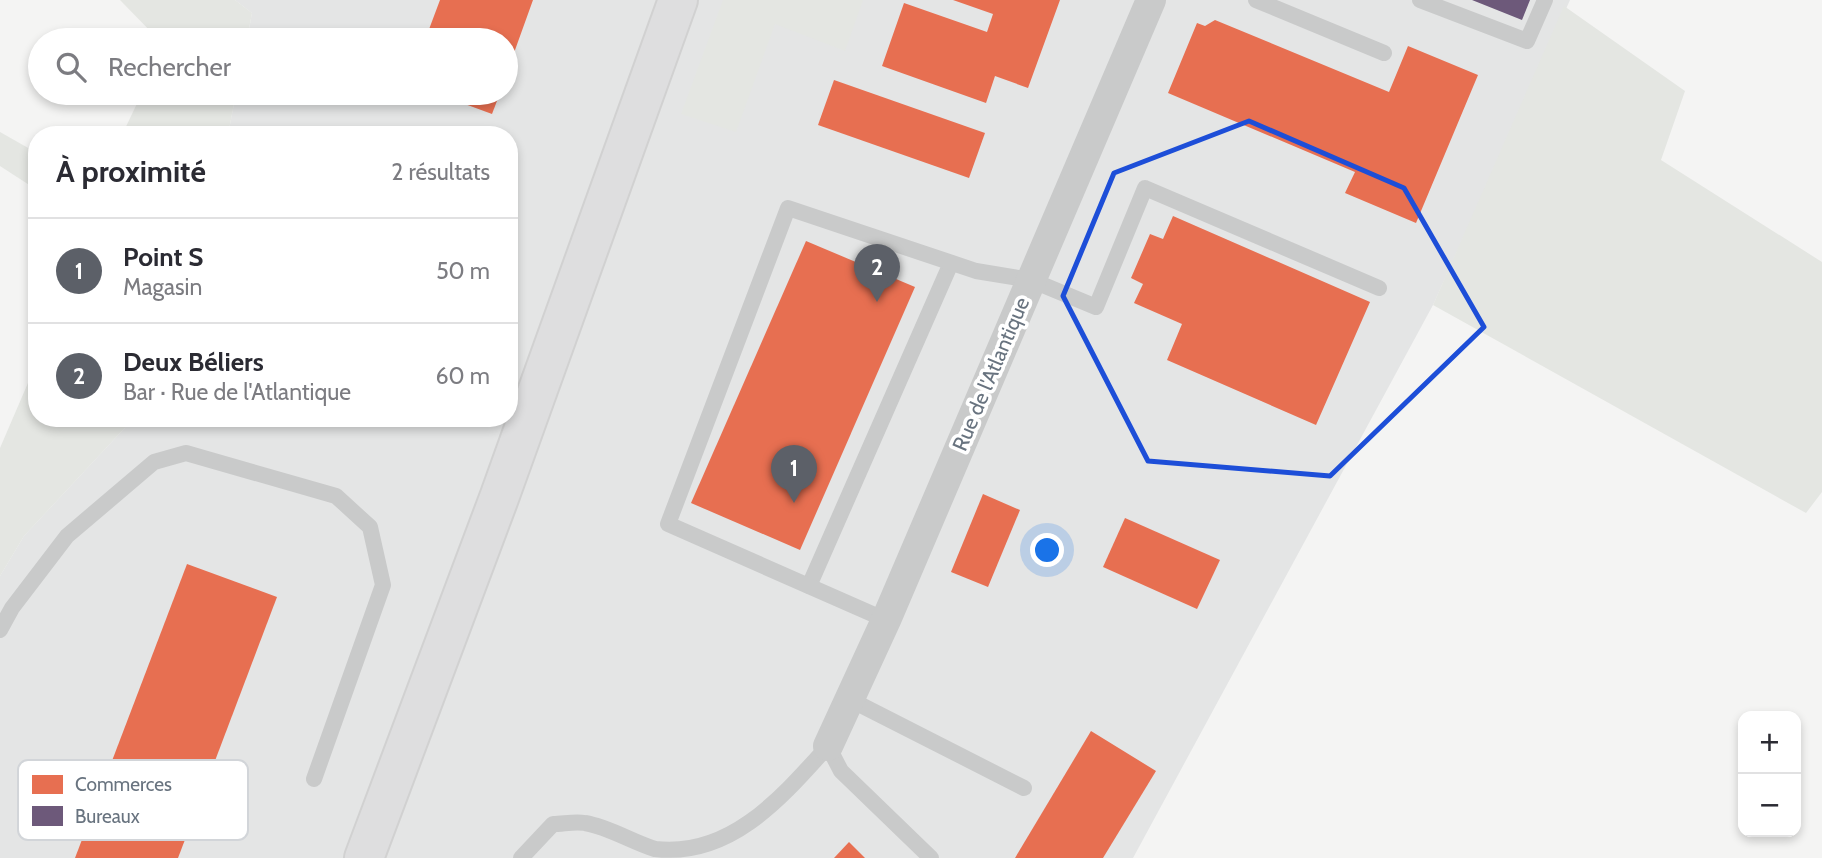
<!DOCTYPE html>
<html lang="fr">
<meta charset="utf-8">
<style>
:root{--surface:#fff;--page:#f7f7f7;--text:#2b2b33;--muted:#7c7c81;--line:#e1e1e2;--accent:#5c6068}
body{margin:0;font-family:Cabin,sans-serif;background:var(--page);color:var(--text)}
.controls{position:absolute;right:21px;bottom:21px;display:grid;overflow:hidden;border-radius:14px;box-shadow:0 4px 10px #0003}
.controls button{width:63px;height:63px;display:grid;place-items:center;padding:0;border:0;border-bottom:2px solid var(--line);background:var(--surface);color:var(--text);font:35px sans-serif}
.you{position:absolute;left:1048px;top:551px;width:24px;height:24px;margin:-18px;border:5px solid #fff;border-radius:50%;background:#1a73e8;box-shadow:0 0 0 10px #1a73e833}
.badge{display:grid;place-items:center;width:46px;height:46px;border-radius:50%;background:var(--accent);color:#fff;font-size:23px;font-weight:700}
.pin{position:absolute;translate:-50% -58px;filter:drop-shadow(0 2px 4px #0008)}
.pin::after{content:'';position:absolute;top:37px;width:24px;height:21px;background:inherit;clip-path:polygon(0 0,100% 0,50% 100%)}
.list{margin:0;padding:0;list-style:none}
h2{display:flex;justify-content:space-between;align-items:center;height:91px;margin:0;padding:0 28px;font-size:30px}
h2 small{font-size:23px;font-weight:400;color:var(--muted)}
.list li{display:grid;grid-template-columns:46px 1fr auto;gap:21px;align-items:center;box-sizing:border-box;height:105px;padding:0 28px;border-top:2px solid var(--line)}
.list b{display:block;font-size:26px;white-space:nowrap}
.list p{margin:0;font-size:23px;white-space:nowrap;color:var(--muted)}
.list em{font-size:23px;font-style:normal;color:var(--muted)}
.icon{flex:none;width:38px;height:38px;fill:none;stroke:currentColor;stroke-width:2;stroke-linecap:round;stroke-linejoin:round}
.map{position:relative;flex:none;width:1822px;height:858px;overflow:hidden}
.search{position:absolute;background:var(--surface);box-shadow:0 4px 10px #0003;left:28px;top:28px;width:490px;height:77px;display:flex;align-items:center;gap:18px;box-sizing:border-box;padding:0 24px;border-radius:38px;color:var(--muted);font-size:26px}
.panel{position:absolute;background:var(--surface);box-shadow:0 4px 10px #0003;left:28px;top:126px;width:490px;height:301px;border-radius:28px}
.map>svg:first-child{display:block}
</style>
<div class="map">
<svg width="1822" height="858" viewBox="0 0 1822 858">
<rect width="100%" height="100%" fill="#f4f4f3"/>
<polygon fill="#e4e5e5" points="235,0 1570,0 1433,305 1133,858 0,858 0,576 24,536 134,418 509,418 509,135 228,135 236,93 506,93 506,40 247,40 252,13"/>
<g fill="#e4e6e2">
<polygon points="120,0 235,0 252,13 247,40 159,40"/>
<polygon points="723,0 863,0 845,51 775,24 736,132 681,114"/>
<polygon points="1564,6 1685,91 1661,160 1822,262 1822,492 1806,513 1433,305"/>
<polygon points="142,93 236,93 228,135 122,135"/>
<polygon points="0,132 37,153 37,190 0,166"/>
<polygon points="37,362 37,418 134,418 24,536 0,576 0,448"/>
</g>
<g fill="#e76f51">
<polygon points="440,0 533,0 506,75 506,40 425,40"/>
<polygon points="953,0 1060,0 1028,88 995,76 986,103 882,66 904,3 987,32 993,14"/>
<polygon points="1215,20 1389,92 1408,46 1478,75 1416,223 1345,193 1355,172 1168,93 1197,23 1205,26"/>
<polygon points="834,80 985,133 969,178 818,125"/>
<polygon points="435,93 500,93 492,114"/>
<polygon points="1173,216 1370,302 1316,425 1167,360 1182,324 1134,303 1143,284 1131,278 1150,234 1163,239"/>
<polygon points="806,241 915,287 800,550 691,503"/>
<polygon points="983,494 1020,510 988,587 951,572"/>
<polygon points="1125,518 1220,560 1197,609 1103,567"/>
<polygon points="187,564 277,597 207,782 178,858 75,858"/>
<polygon points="1091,731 1156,771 1103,858 1015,858"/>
<polygon points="849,842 865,858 834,858"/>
</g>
<polygon fill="#6d597a" points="1472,0 1530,0 1522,20"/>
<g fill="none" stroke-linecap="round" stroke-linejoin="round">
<g stroke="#d1d1d1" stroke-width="42">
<polyline id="secondary" points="364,858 499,498 678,0"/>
</g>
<g stroke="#c9caca" stroke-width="16">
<polyline points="1256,0 1384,53"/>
<polyline points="1420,0 1527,41 1545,0"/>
<polyline points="809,586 951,263"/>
<polyline points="886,620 668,524 788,208 976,271 1031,280 1096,307 1145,188 1379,288"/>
<polyline points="0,630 12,608 67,536 154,462 186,453 336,496 370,527 383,585 314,779"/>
<polyline points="849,699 1024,788"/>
<path d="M521 858 553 824C563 824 575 821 585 823 609 827 632 842 655 849 731 858 783 796 828 746L841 771 931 858"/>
</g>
<polyline stroke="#c9caca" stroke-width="30" points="828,746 886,620 1151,0"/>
<use href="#secondary" stroke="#dededf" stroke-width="38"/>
</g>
<path fill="none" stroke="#1d4ed8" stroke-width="5" stroke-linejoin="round" d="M1249 121 1404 188 1484 327 1330 476 1148 461 1063 296 1114 173Z"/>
<g text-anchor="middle" stroke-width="7" stroke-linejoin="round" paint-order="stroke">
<g font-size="21" fill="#68737f" stroke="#fff">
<text transform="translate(991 374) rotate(-67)" y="7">Rue de l'Atlantique</text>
</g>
</g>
<rect x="18" y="760" width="230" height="80" rx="10" fill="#fff" stroke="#d2d5d9" stroke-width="2"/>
<rect x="32" y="775" width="31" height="19" fill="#e76f51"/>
<rect x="32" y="806" width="31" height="20" fill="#6d597a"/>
<g font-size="19" fill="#68737f">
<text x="75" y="791">Commerces</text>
<text x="75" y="823">Bureaux</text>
</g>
</svg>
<div class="controls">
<button>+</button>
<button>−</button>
</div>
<div class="you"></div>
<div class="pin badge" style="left:794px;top:503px">1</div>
<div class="pin badge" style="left:877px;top:302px">2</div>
<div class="search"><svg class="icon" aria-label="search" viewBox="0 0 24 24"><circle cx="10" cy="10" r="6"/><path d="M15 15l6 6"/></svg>Rechercher</div>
<section class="panel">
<h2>À proximité<small>2 résultats</small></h2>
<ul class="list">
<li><span class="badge">1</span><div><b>Point S</b><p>Magasin</p></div><em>50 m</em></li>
<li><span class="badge">2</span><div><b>Deux Béliers</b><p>Bar · Rue de l'Atlantique</p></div><em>60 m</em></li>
</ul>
</section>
</div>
